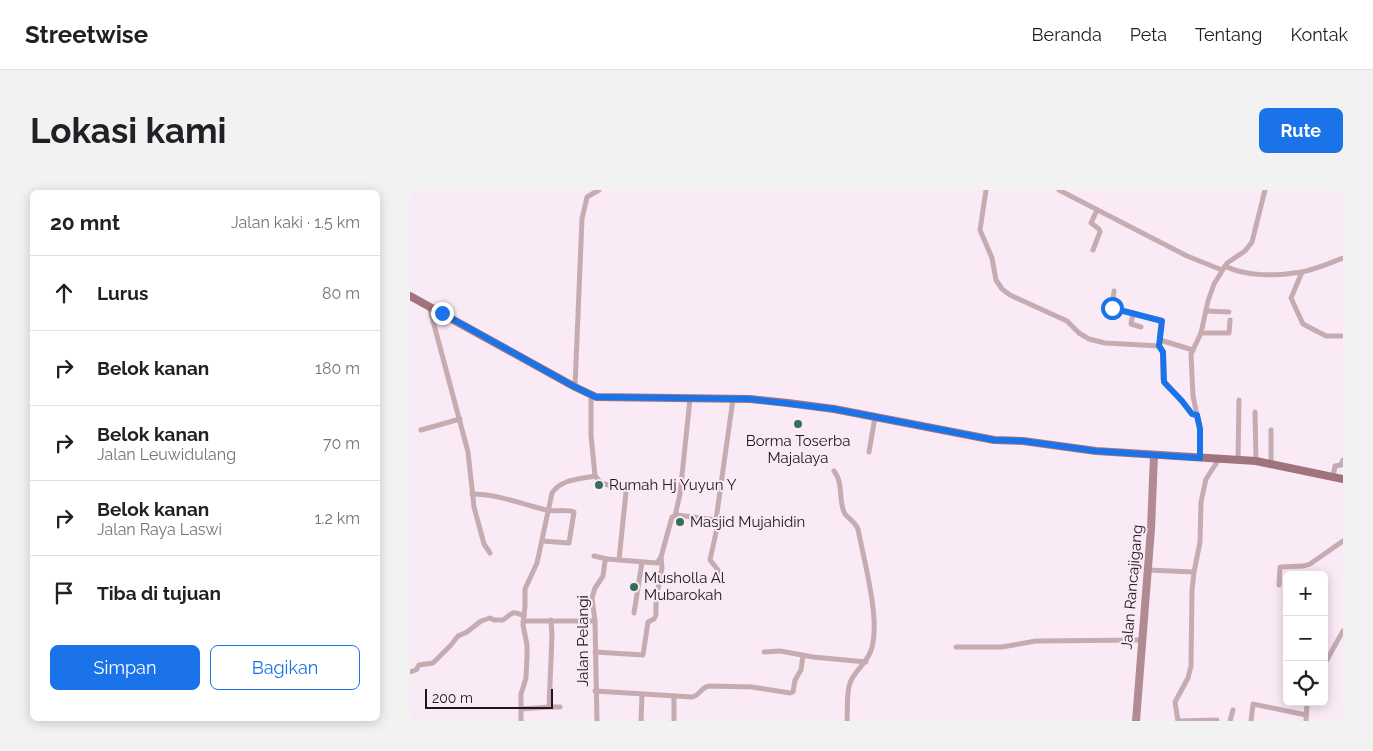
<!DOCTYPE html>
<html lang="id">
<meta charset="utf-8">
<style>
:root{--surface:#fff;--page:#f2f2f2;--text:#202124;--muted:#757577;--line:#e0e0e0;--accent:#1a73e8}
body{margin:0;font-family:Raleway,sans-serif;background:var(--page);color:var(--text)}
.controls{position:absolute;right:15px;bottom:15px;display:grid;overflow:hidden;border-radius:8px;box-shadow:0 2px 12px #0003}
.controls button{width:45px;height:45px;display:grid;place-items:center;padding:0;border:0;border-bottom:1px solid var(--line);background:var(--surface);color:var(--text);font:25px sans-serif}
.scale{position:absolute;left:15px;bottom:12px;width:128px;box-sizing:border-box;padding-left:5px;border:2px solid #1f191e;border-top:0;font-size:14px;line-height:18px;white-space:nowrap;color:#1f191e;-webkit-text-stroke:4px #f9eaf6;paint-order:stroke}
.stop{position:absolute;width:15px;height:15px;margin:-11px;border:4px solid #1a73e8;border-radius:50%;background:#fff}
.stop.end{background:#1a73e8;border-color:#fff;box-shadow:0 1px 5px #0008}
.list{margin:0;padding:0;list-style:none}
h2{display:flex;justify-content:space-between;align-items:center;height:65px;margin:0;padding:0 20px;font-size:21px}
h2 small{font-size:16px;font-weight:400;color:var(--muted)}
.list li{display:grid;grid-template-columns:32px 1fr auto;gap:15px;align-items:center;box-sizing:border-box;height:75px;padding:0 20px;border-top:1px solid var(--line)}
.list b{display:block;font-size:19px;white-space:nowrap}
.list p{margin:0;font-size:16px;white-space:nowrap;color:var(--muted)}
.list em{font-size:16px;font-style:normal;color:var(--muted)}
.actions{display:flex;gap:10px;padding:15px 20px}
.actions a{flex:1;padding:11px 0;border:1px solid var(--accent);border-radius:8px;text-align:center;font-size:18px;color:var(--accent)}
.actions .main{background:var(--accent);color:#fff}
.icon{flex:none;width:28px;height:28px;fill:none;stroke:currentColor;stroke-width:2;stroke-linecap:round;stroke-linejoin:round}
.map{position:relative;flex:none;width:933px;height:531px;overflow:hidden;border-radius:8px}
header{display:flex;align-items:center;gap:30px;box-sizing:border-box;height:70px;padding:0 25px;background:var(--surface);border-bottom:1px solid var(--line)}
header strong{font-size:24px}
nav{display:flex;gap:28px;margin-inline-start:auto;font-size:18px}
.intro{display:flex;align-items:center;justify-content:space-between;box-sizing:border-box;height:120px;padding:0 30px}
h1{margin:0;font-size:35px}
.button{padding:12px 22px;border-radius:8px;background:var(--accent);color:#fff;font-size:18px;font-weight:700}
main{display:flex;gap:30px;padding:0 30px}
aside{flex:1;background:var(--surface);border-radius:8px;box-shadow:0 2px 12px #0003}
.map>svg:first-child{display:block}
</style>
<header>
<strong>Streetwise</strong>
<nav><a>Beranda</a><a>Peta</a><a>Tentang</a><a>Kontak</a></nav>
</header>
<div class="intro"><h1>Lokasi kami</h1><a class="button">Rute</a></div>
<main>
<aside>
<h2>20 mnt<small>Jalan kaki · 1.5 km</small></h2>
<ul class="list">
<li><svg class="icon" aria-label="ahead" viewBox="0 0 24 24"><path d="M12 20V5M6 11l6-6 6 6"/></svg><div><b>Lurus</b></div><em>80 m</em></li>
<li><svg class="icon" aria-label="right" viewBox="0 0 24 24"><path d="M7 20v-9h11M14 6l5 5-5 5"/></svg><div><b>Belok kanan</b></div><em>180 m</em></li>
<li><svg class="icon" aria-label="right" viewBox="0 0 24 24"><path d="M7 20v-9h11M14 6l5 5-5 5"/></svg><div><b>Belok kanan</b><p>Jalan Leuwidulang</p></div><em>70 m</em></li>
<li><svg class="icon" aria-label="right" viewBox="0 0 24 24"><path d="M7 20v-9h11M14 6l5 5-5 5"/></svg><div><b>Belok kanan</b><p>Jalan Raya Laswi</p></div><em>1.2 km</em></li>
<li><svg class="icon" aria-label="arrive" viewBox="0 0 24 24"><path d="M6 21V4h12l-3 4 3 4H6"/></svg><div><b>Tiba di tujuan</b></div></li>
</ul>
<div class="actions"><a class="main">Simpan</a><a>Bagikan</a></div>
</aside>
<div class="map">
<svg width="933" height="531" viewBox="0 0 933 531">
<rect width="100%" height="100%" fill="#f9eaf6"/>
<g fill="none" stroke-linecap="round" stroke-linejoin="round">
<g stroke="#c6acb1" stroke-width="5">
<polyline points="576,0 570,40 582,68 586,90 592,99 600,105 657,131 669,143 679,149 695,153 750,156 753,162 753,189 755,194 772,211 782,224 787,225"/>
<polyline points="649,0 777,66 812,80"/>
<polyline points="683,60 690,42 689,39 681,33 687,20"/>
<path d="M815 76C836 87 868 86 892 82 906 79 920 73 933 68"/>
<polyline points="892,82 881,108 893,134 916,146 933,146"/>
<polyline points="704,101 702,119 751,130 749,156"/>
<polyline points="19,116 58,262 64,317 74,354 80,363"/>
<polyline points="796,121 819,122"/>
<polyline points="723,123 721,134 731,137"/>
<polyline points="791,143 819,143 820,130"/>
<polyline points="750,150 783,160"/>
<polyline points="165,197 172,29 177,7 189,0"/>
<polyline points="845,222 846,271"/>
<polyline points="11,240 50,229"/>
<polyline points="459,262 465,227"/>
<polyline points="790,268 790,239 783,206 781,164 791,143 798,111 804,94 817,73 835,61 842,52 855,0"/>
<polyline points="828,270 829,210"/>
<polyline points="861,273 861,240"/>
<path d="M424 281C434 293 428 313 435 324 439 329 445 332 448 339 454 371 470 427 462 457 459 472 445 479 440 493 436 504 438 519 437 531"/>
<polyline points="185,286 191,293 214,299 216,302 209,370"/>
<polyline points="923,287 925,276 931,275 933,270"/>
<path d="M62 304C88 304 111 314 136 320 145 322 156 319 164 322L159 353 132 351"/>
<polyline points="265,326 270,304 280,209"/>
<polyline points="306,330 307,338 300,370 308,380 307,390"/>
<polyline points="184,366 197,369"/>
<polyline points="737,380 784,382"/>
<polyline points="869,395 870,377 894,376 900,374 933,351"/>
<polyline points="224,423 232,372"/>
<polyline points="113,431 185,431"/>
<polyline points="546,457 592,457 626,451 732,450"/>
<polyline points="185,462 233,465 238,432 244,429 246,425 246,410 252,378 251,367"/>
<polyline points="354,462 370,461 403,467 456,472"/>
<polyline points="914,475 933,441"/>
<path d="M0 482 6 480 9 475 23 473 41 455 48 446 57 442 71 431 80 428 84 430H93C103 423 101 420 114 426"/>
<path d="M185 501 282 507C290 506 291 496 300 496L342 497 380 503 383 502 385 490 391 480 393 465"/>
<polyline points="139,517 150,517"/>
<polyline points="111,519 139,517 142,446 141,430"/>
<path d="M111 531V504L116 488 117 467V455L113 435 115 416V399L127 373 142 303C151 289 170 289 185 286L181 245V205"/>
<polyline points="187,531 185,431 182,408 185,398 193,386 195,371 197,369 247,373 251,367 262,327 267,325 306,330 323,209"/>
<polyline points="231,531 232,505"/>
<polyline points="264,531 264,506"/>
<polyline points="768,531 765,512 778,488 781,476 782,400 784,382 790,352 791,312 796,289 809,269"/>
<polyline points="769,531 807,530"/>
<polyline points="820,531 823,520"/>
<polyline points="841,531 843,514 896,525"/>
<polyline points="896,531 897,512"/>
</g>
<polyline stroke="#b08b93" stroke-width="8" points="726,531 741,339 744,265"/>
<polyline stroke="#a0747d" stroke-width="8" points="0,106 165,197 186,207 340,209 378,213 424,219 584,250 613,251 686,261 846,271 933,289"/>
</g>
<g fill="none" stroke-linecap="round" stroke-linejoin="round">
<polyline stroke="#1a73e8" stroke-width="6" points="32,123 165,197 186,207 340,209 424,219 584,250 613,251 686,261 790,268 790,239 787,225 782,224 772,211 754,192 753,162 749,156 752,131 702,118"/>
</g>
<g fill="#346f58" stroke="#f9eaf6" stroke-width="2">
<circle cx="388" cy="234" r="5"/>
<circle cx="189" cy="295" r="5"/>
<circle cx="270" cy="332" r="5"/>
<circle cx="224" cy="397" r="5"/>
</g>
<g text-anchor="middle" stroke-width="4" stroke-linejoin="round" paint-order="stroke">
<g font-size="15" fill="#1f191e" stroke="#f9eaf6" text-anchor="start">
<text x="388" y="256" text-anchor="middle">Borma Toserba<tspan x="388" dy="17">Majalaya</tspan></text>
<text x="199" y="300">Rumah Hj Yuyun Y</text>
<text x="280" y="337">Masjid Mujahidin</text>
<text x="234" y="393">Musholla Al<tspan x="234" dy="17">Mubarokah</tspan></text>
</g>
<g font-size="15" fill="#1f191e" stroke="#f9eaf6">
<text transform="translate(722 397) rotate(-85)" y="5">Jalan Rancajigang</text>
<text transform="translate(173 451) rotate(-90)" y="5">Jalan Pelangi</text>
</g>
</g>
</svg>
<div class="controls">
<button>+</button>
<button>−</button>
<button><svg class="icon" aria-label="locate" viewBox="0 0 24 24"><circle cx="12" cy="12" r="6"/><path d="M12 2v4M12 18v4M2 12h4M18 12h4"/></svg></button>
</div>
<div class="scale">200 m</div>
<div class="stop" style="left:702px;top:118px"></div>
<div class="stop end" style="left:32px;top:123px"></div>
</div>
</main>
